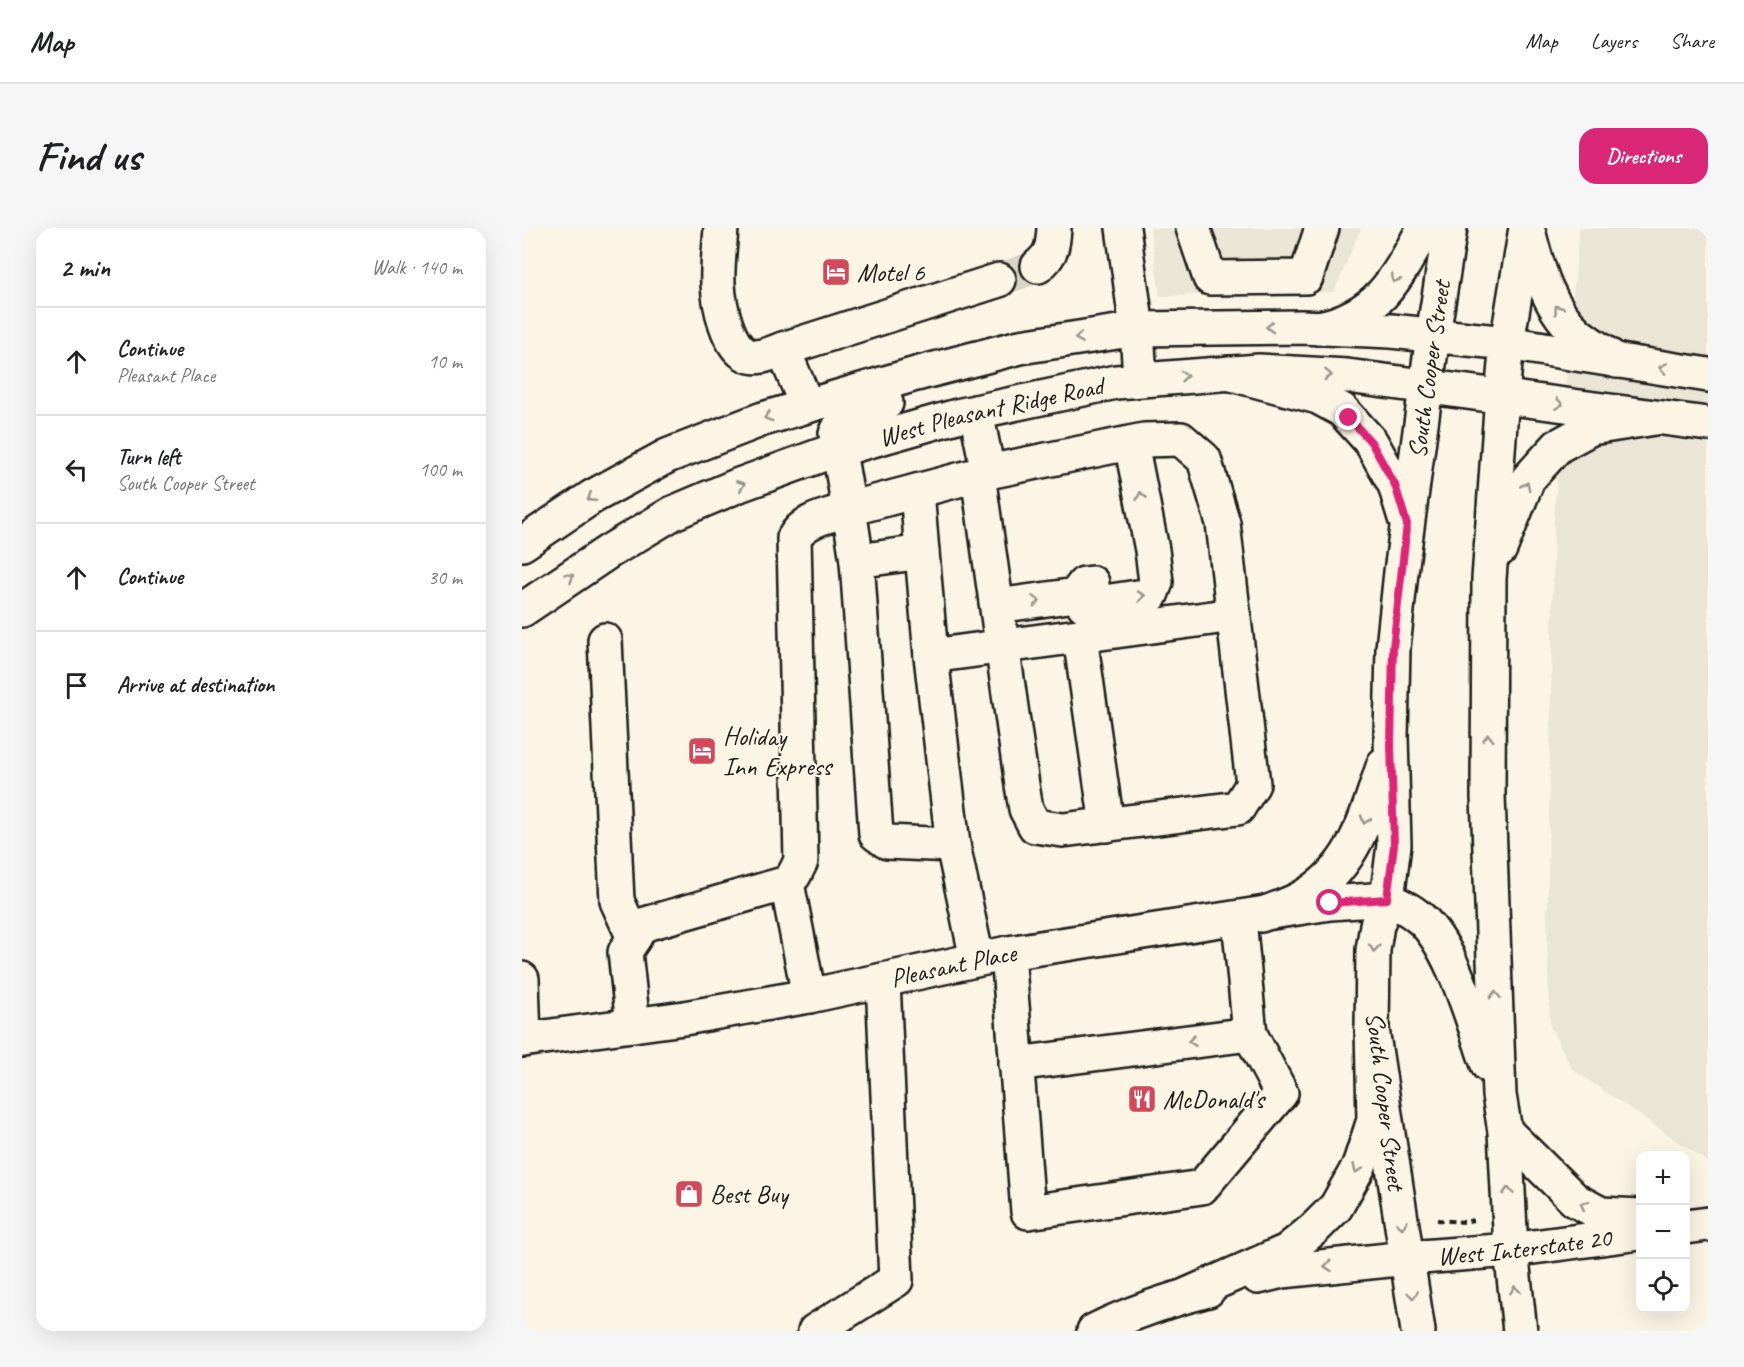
<!DOCTYPE html>
<meta charset="utf-8">
<style>
:root{--surface:#fff;--page:#f6f6f6;--text:#202124;--muted:#757577;--line:#e0e0e0;--accent:#db2777}
body{margin:0;font-family:Caveat,sans-serif;background:var(--page);color:var(--text)}
.controls{position:absolute;right:18px;bottom:18px;display:grid;overflow:hidden;border-radius:12px;box-shadow:0 6px 24px #0002}
.controls button{width:54px;height:54px;display:grid;place-items:center;padding:0;border:0;border-bottom:2px solid var(--line);background:var(--surface);color:var(--text);font:30px sans-serif}
.stop{position:absolute;width:18px;height:18px;margin:-14px;border:4px solid #db2777;border-radius:50%;background:#fff}
.stop.end{background:#db2777;border-color:#fff;box-shadow:0 2px 6px #0008}
.list{margin:0;padding:0;list-style:none}
h2{display:flex;justify-content:space-between;align-items:center;height:78px;margin:0;padding:0 24px;font-size:26px}
h2 small{font-size:20px;font-weight:400;color:var(--muted)}
.list li{display:grid;grid-template-columns:39px 1fr auto;gap:18px;align-items:center;box-sizing:border-box;height:108px;padding:0 24px;border-top:2px solid var(--line)}
.list b{display:block;font-size:22px;white-space:nowrap}
.list p{margin:0;font-size:20px;white-space:nowrap;color:var(--muted)}
.list em{font-size:20px;font-style:normal;color:var(--muted)}
.icon{flex:none;width:33px;height:33px;fill:none;stroke:currentColor;stroke-width:2;stroke-linecap:round;stroke-linejoin:round}
.map{position:relative;flex:none;width:1186px;height:1103px;overflow:hidden;border-radius:18px}
header{display:flex;align-items:center;gap:36px;box-sizing:border-box;height:84px;padding:0 30px;background:var(--surface);border-bottom:2px solid var(--line)}
header strong{font-size:28px}
nav{display:flex;gap:33px;margin-inline-start:auto;font-size:21px}
.intro{display:flex;align-items:center;justify-content:space-between;box-sizing:border-box;height:144px;padding:0 36px}
h1{margin:0;font-size:42px}
.button{padding:15px 27px;border-radius:18px;background:var(--accent);color:#fff;font-size:21px;font-weight:700}
main{display:flex;gap:36px;padding:0 36px}
aside{flex:1;background:var(--surface);border-radius:18px;box-shadow:0 6px 24px #0002}
.map>svg:first-child{display:block}
</style>
<header>
<strong>Map</strong>
<nav><a>Map</a><a>Layers</a><a>Share</a></nav>
</header>
<div class="intro"><h1>Find us</h1><a class="button">Directions</a></div>
<main>
<aside>
<h2>2 min<small>Walk · 140 m</small></h2>
<ul class="list">
<li><svg class="icon" aria-label="ahead" viewBox="0 0 24 24"><path d="M12 20V5M6 11l6-6 6 6"/></svg><div><b>Continue</b><p>Pleasant Place</p></div><em>10 m</em></li>
<li><svg class="icon" aria-label="left" viewBox="0 0 24 24"><path d="M17 20v-9H6M10 6l-5 5 5 5"/></svg><div><b>Turn left</b><p>South Cooper Street</p></div><em>100 m</em></li>
<li><svg class="icon" aria-label="ahead" viewBox="0 0 24 24"><path d="M12 20V5M6 11l6-6 6 6"/></svg><div><b>Continue</b></div><em>30 m</em></li>
<li><svg class="icon" aria-label="arrive" viewBox="0 0 24 24"><path d="M6 21V4h12l-3 4 3 4H6"/></svg><div><b>Arrive at destination</b></div></li>
</ul>
</aside>
<div class="map">
<svg width="1186" height="1103" viewBox="0 0 1186 1103">
<rect width="100%" height="100%" fill="#fcf5e5"/>
<filter id="ink" filterUnits="userSpaceOnUse"><feTurbulence type="fractalNoise" baseFrequency=".0167" numOctaves="2"/><feDisplacementMap in="SourceGraphic" scale="12" xChannelSelector="R" yChannelSelector="G"/><feConvolveMatrix kernelMatrix="1 2 1 2 8 2 1 2 1" color-interpolation-filters="sRGB"/></filter>
<g filter="url(#ink)">
<g fill="#ebe5d6">
<polygon points="628,0 839,0 812,64 638,68"/>
<polygon points="1057,0 1186,0 1186,934 1050,841 1028,798 1025,714 1032,286"/>
</g>
<g fill="none" stroke-linecap="round" stroke-linejoin="round">
<polyline stroke="#dad4c7" stroke-width="33" stroke-dasharray="33 16" stroke-linecap="butt" points="477,52 516,38"/>
<g stroke="#1c1c1c" stroke-width="38">
<g id="minor">
<path d="M199 0C198 18 195 38 196 56 197 75 205 118 225 127 236 132 250 125 261 121L285 178"/>
<polyline points="601,0 615,101 618,151"/>
<polyline points="671,0 688,50 784,49 800,0"/>
<path d="M516 38C530 27 531 17 532 0"/>
<polyline points="261,121 477,52"/>
<path d="M364 175C343 181 322 185 314 206L327 281 466 244 454 184"/>
<polyline points="456,247 500,557 504,581 513,598 541,602 716,580 731,556 701,295 682,231 659,211 622,212 466,244"/>
<polyline points="395,263 400,324"/>
<polyline points="0,316 70,269 145,228 241,191 394,146 498,119 615,101 780,99 869,103 985,115 1186,147"/>
<polyline points="335,333 400,324 409,428 431,617"/>
<polyline points="554,367 562,377 629,367 634,354 630,322 609,215"/>
<polyline points="475,378 554,367 562,356 570,355"/>
<path id="s1" d="M0 382 86 324 151 285 217 257 305 225 435 188 594 154 737 143 825 148 1186 196"/>
<polyline points="558,409 585,597"/>
<polyline points="83,412 95,673 112,710"/>
<polyline points="409,428 712,387"/>
<polyline points="265,655 287,768"/>
<polyline points="486,725 506,984 680,959 759,865 728,806 717,691"/>
<polyline points="0,751 2,812"/>
<path d="M111 797 103 724 120 697 265 655 272 647 279 633 272 310C282 291 308 288 327 281L335 333 354 606 365 614 431 617 455 731"/>
<path id="s2" d="M0 812 162 790 287 768 486 725 808 675 865 671"/>
<polyline points="494,836 728,806"/>
<polyline points="293,1103 374,1052 361,752"/>
</g>
</g>
<g stroke="#1c1c1c" stroke-width="38">
<g id="major">
<path d="M1007 6C1016 42 1027 81 1056 106 1068 116 1082 124 1095 133"/>
<path d="M797 100C857 88 875 50 902 0"/>
<polyline points="706,145 796,169 820,182 849,214 873,257 883,290"/>
<polyline points="978,321 1006,251 1036,218 1069,200 1133,190"/>
<path d="M865 671C875 676 886 680 894 687 929 711 952 797 966 837"/>
<path d="M739 687C752 681 768 677 781 669 833 640 844 588 862 536"/>
<polyline points="983,903 1053,972 1079,986 1118,988"/>
<polyline points="1164,999 1186,996"/>
<path id="s3" d="M886 1030 989 1022 1118 1005"/>
<path id="s4" d="M896 1103 850 801 851 722 855 697 865 671 872 617 869 509 871 420 879 344 911 107 928 0"/>
<polyline points="998,1103 989,1022 983,903 977,867 966,568 967,351 980,167 985,115 1004,0"/>
</g>
</g>
<g stroke="#1c1c1c" stroke-width="38">
<g id="highway">
<polyline points="736,1049 760,1043 886,1030"/>
<polyline points="665,1067 765,1023 793,1000 814,979 837,938 852,892 850,801"/>
<path d="M572 1103C608 1085 647 1072 686 1062"/>
</g>
</g>
<polyline stroke="#1c1c1c" stroke-width="4" stroke-dasharray="6 4.5" stroke-linecap="butt" points="915,992 943,994 951,992"/>
<use href="#minor" stroke="#fcf5e5" stroke-width="33"/>
<use href="#major" stroke="#fcf5e5" stroke-width="33"/>
<use href="#highway" stroke="#fcf5e5" stroke-width="33"/>
</g>
<defs><path id="oneway-chevron" d="M-2-3.5L2.5 0L-2 3.5" fill="none" stroke-width="1.6" stroke-linecap="round" stroke-linejoin="round" transform="scale(1.5)"/></defs>
<g stroke="#97938b">
<use href="#oneway-chevron" transform="translate(873 51) rotate(122)"/>
<use href="#oneway-chevron" transform="translate(1036 81) rotate(-125)"/>
<use href="#oneway-chevron" transform="translate(748 99) rotate(179)"/>
<use href="#oneway-chevron" transform="translate(557 110) rotate(171)"/>
<use href="#oneway-chevron" transform="translate(1141 140) rotate(-171)"/>
<use href="#oneway-chevron" transform="translate(806 147) rotate(3)"/>
<use href="#oneway-chevron" transform="translate(662 148) rotate(-4)"/>
<use href="#oneway-chevron" transform="translate(1037 176) rotate(8)"/>
<use href="#oneway-chevron" transform="translate(246 189) rotate(163)"/>
<use href="#oneway-chevron" transform="translate(219 257) rotate(-21)"/>
<use href="#oneway-chevron" transform="translate(1004 258) rotate(-65)"/>
<use href="#oneway-chevron" transform="translate(619 268) rotate(-101)"/>
<use href="#oneway-chevron" transform="translate(69 270) rotate(148)"/>
<use href="#oneway-chevron" transform="translate(48 349) rotate(-34)"/>
<use href="#oneway-chevron" transform="translate(619 368) rotate(-9)"/>
<use href="#oneway-chevron" transform="translate(514 373) rotate(-8)"/>
<use href="#oneway-chevron" transform="translate(966 510) rotate(-90)"/>
<use href="#oneway-chevron" transform="translate(843 592) rotate(109)"/>
<use href="#oneway-chevron" transform="translate(852 720) rotate(96)"/>
<use href="#oneway-chevron" transform="translate(973 767) rotate(-92)"/>
<use href="#oneway-chevron" transform="translate(670 813) rotate(173)"/>
<use href="#oneway-chevron" transform="translate(835 941) rotate(115)"/>
<use href="#oneway-chevron" transform="translate(986 963) rotate(-93)"/>
<use href="#oneway-chevron" transform="translate(1062 977) rotate(-152)"/>
<use href="#oneway-chevron" transform="translate(880 997) rotate(81)"/>
<use href="#oneway-chevron" transform="translate(806 1038) rotate(174)"/>
<use href="#oneway-chevron" transform="translate(993 1062) rotate(-96)"/>
<use href="#oneway-chevron" transform="translate(891 1067) rotate(82)"/>
</g>
</g>
<g fill="none" stroke-linecap="round" stroke-linejoin="round" filter="url(#ink)">
<polyline stroke="#db2777" stroke-width="8" points="808,675 865,671 872,617 869,517 871,420 885,296 873,257 849,214 827,190"/>
</g>
<defs>
<g id="hotel-square" transform="scale(1.5)"><rect x="-9" y="-9" width="18" height="18" rx="4" fill="#d1495b" stroke="#fcf5e5"/><path d="M-6-4.5h1.5V1H6V5H4.5V3h-9V5H-6ZM-4 0a1.8 1.8 0 1 1 3.6 0ZM.5 0V-2.5h3Q6-2.5 6 0Z" fill="#fff"/></g>
<g id="restaurant-square" transform="scale(1.5)"><rect x="-9" y="-9" width="18" height="18" rx="4" fill="#d1495b" stroke="#fcf5e5"/><path d="M-5-6h1v4h1v-4h1v4h1v-4h1v5L-1.5 .5V6h-2V.5L-5-1ZM5-6V6H3V1.5H1.5Q1.5-4 5-6Z" fill="#fff"/></g>
<g id="shop-square" transform="scale(1.5)"><rect x="-9" y="-9" width="18" height="18" rx="4" fill="#d1495b" stroke="#fcf5e5"/><path d="M-5-2.5h2.3a2.7 3.5 0 0 1 5.4 0H5L5.5 6h-11ZM-1.5-2.5h3a1.5 2.3 0 0 0-3 0Z" fill="#fff"/></g>
</defs>
<g fill-rule="evenodd">
<use href="#hotel-square" x="314" y="44"/>
<use href="#hotel-square" x="180" y="523"/>
<use href="#restaurant-square" x="620" y="871"/>
<use href="#shop-square" x="167" y="966"/>
</g>
<g text-anchor="middle" stroke-width="4.5" stroke-linejoin="round" paint-order="stroke">
<g font-size="26" fill="#1c1c1c" stroke="#fcf5e5" text-anchor="start">
<text x="335" y="53">Motel 6</text>
<text x="201" y="517">Holiday<tspan x="201" dy="30">Inn Express</tspan></text>
<text x="641" y="880">McDonald's</text>
<text x="188" y="975">Best Buy</text>
</g>
<g font-size="26" fill="#1c1c1c" stroke="#fcf5e5">
<text dy="9" stroke="none"><textPath href="#s4" startOffset="970">South Cooper Street</textPath></text>
<text dy="9" stroke="none"><textPath href="#s1" startOffset="514">West Pleasant Ridge Road</textPath></text>
<text dy="9" stroke="none"><textPath href="#s2" startOffset="438">Pleasant Place</textPath></text>
<text transform="translate(864 873) rotate(83)" y="9">South Cooper Street</text>
<text dy="9" stroke="none"><textPath href="#s3" startOffset="117">West Interstate 20</textPath></text>
</g>
</g>
</svg>
<div class="controls">
<button>+</button>
<button>−</button>
<button><svg class="icon" aria-label="locate" viewBox="0 0 24 24"><circle cx="12" cy="12" r="6"/><path d="M12 2v4M12 18v4M2 12h4M18 12h4"/></svg></button>
</div>
<div class="stop" style="left:808px;top:675px"></div>
<div class="stop end" style="left:827px;top:190px"></div>
</div>
</main>
